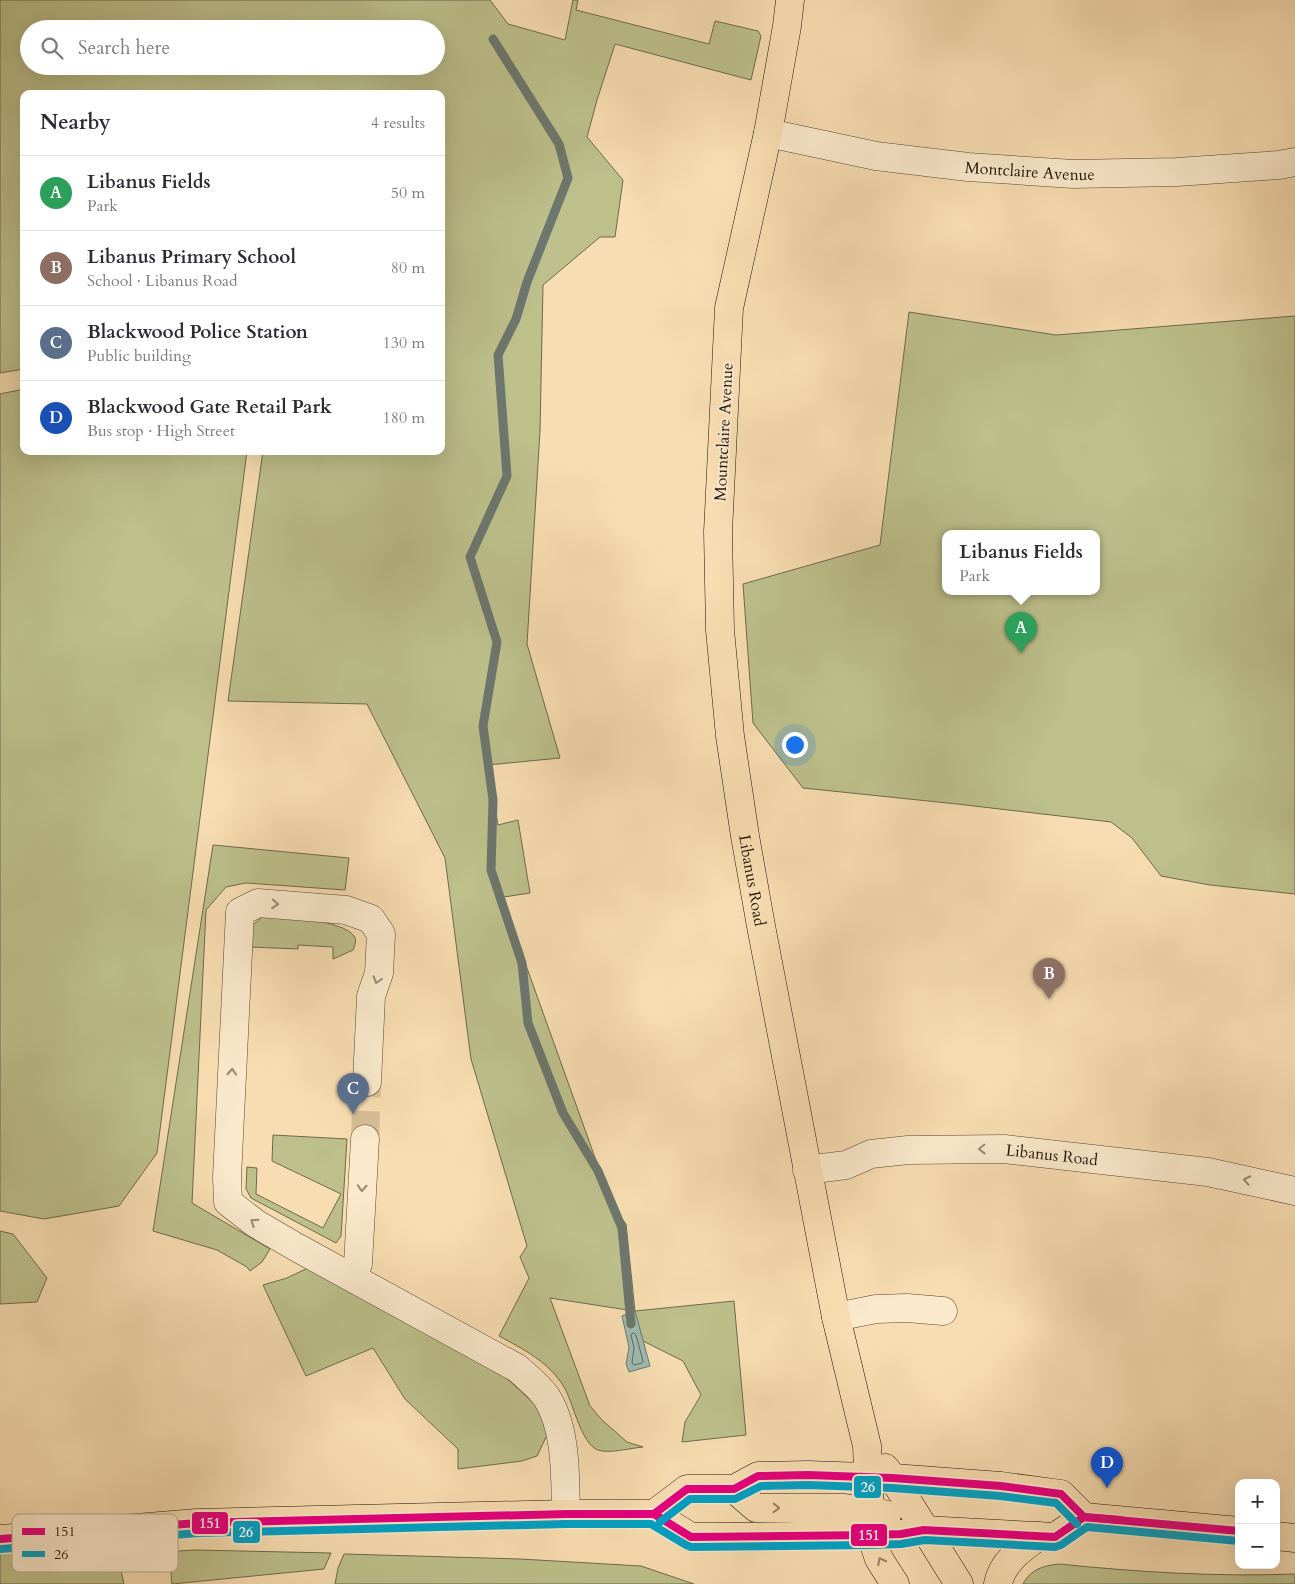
<!DOCTYPE html>
<meta charset="utf-8">
<style>
:root{--surface:#fff;--page:#f2f2f3;--text:#2b2b33;--muted:#7c7c81;--line:#e1e1e2;--accent:#8f2418}
body{margin:0;font-family:Cardo,serif;background:var(--page);color:var(--text)}
.controls{position:absolute;right:15px;bottom:15px;display:grid;overflow:hidden;border-radius:10px;box-shadow:0 5px 20px #0002}
.controls button{width:45px;height:45px;display:grid;place-items:center;padding:0;border:0;border-bottom:1px solid var(--line);background:var(--surface);color:var(--text);font:25px sans-serif}
.you{position:absolute;left:794px;top:744px;width:18px;height:18px;margin:-12px;border:4px solid #fff;border-radius:50%;background:#1a73e8;box-shadow:0 0 0 8px #1a73e833}
.badge{display:grid;place-items:center;width:32px;height:32px;border-radius:50%;background:var(--accent);color:#fff;font-size:16px;font-weight:700}
.pin{position:absolute;translate:-50% -41px;filter:drop-shadow(0 1px 2px #0008)}
.pin::after{content:'';position:absolute;top:26px;width:18px;height:15px;background:inherit;clip-path:polygon(0 0,100% 0,50% 100%)}
.popup{position:absolute;left:942px;top:530px;width:158px;height:65px;box-sizing:border-box;display:grid;place-content:center;border-radius:10px;background:var(--surface);filter:drop-shadow(0 1px 4px #0005);font-size:16px;white-space:nowrap;color:var(--muted)}
.popup b{font-size:19px;color:var(--text)}
.popup::after{content:'';position:absolute;left:50%;top:100%;margin-left:-10px;border:10px solid transparent;border-top-color:var(--surface)}
.list{margin:0;padding:0;list-style:none}
h2{display:flex;justify-content:space-between;align-items:center;height:65px;margin:0;padding:0 20px;font-size:21px}
h2 small{font-size:16px;font-weight:400;color:var(--muted)}
.list li{display:grid;grid-template-columns:32px 1fr auto;gap:15px;align-items:center;box-sizing:border-box;height:75px;padding:0 20px;border-top:1px solid var(--line)}
.list b{display:block;font-size:19px;white-space:nowrap}
.list p{margin:0;font-size:16px;white-space:nowrap;color:var(--muted)}
.list em{font-size:16px;font-style:normal;color:var(--muted)}
.icon{flex:none;width:28px;height:28px;fill:none;stroke:currentColor;stroke-width:2;stroke-linecap:round;stroke-linejoin:round}
.map{position:relative;flex:none;width:1295px;height:1584px;overflow:hidden}
.search{position:absolute;background:var(--surface);box-shadow:0 5px 20px #0002;left:20px;top:20px;width:425px;height:55px;display:flex;align-items:center;gap:12px;box-sizing:border-box;padding:0 18px;border-radius:28px;color:var(--muted);font-size:19px}
.panel{position:absolute;background:var(--surface);box-shadow:0 5px 20px #0002;left:20px;top:90px;width:425px;height:365px;border-radius:10px}
.map>svg:first-child{display:block}
</style>
<div class="map">
<svg width="1295" height="1584" viewBox="0 0 1295 1584">
<rect width="100%" height="100%" fill="#f7ddb1"/>
<filter id="stains"><feTurbulence type="fractalNoise" baseFrequency=".004" numOctaves="4"/><feColorMatrix values="0 0 0 0 .2 0 0 0 0 .09 0 0 0 0 .02 0 0 0 .5 -.17"/></filter>
<radialGradient id="worn" r=".72"><stop offset=".6" stop-color="#630" stop-opacity="0"/><stop offset="1" stop-color="#630" stop-opacity=".3"/></radialGradient>
<g fill="#bdc08b" stroke="#6f694a" fill-rule="evenodd">
<path d="M0 0H490L508 24 565 40 573 0H578L576 10 709 44 715 21 758 31 761 36 751 80 615 44 597 100 587 137 623 180 615 237H600L543 285 540 431 527 644 560 758 488 765 498 825 518 820 530 893 504 897 518 943 612 1205 626 1224 635 1311 734 1301 746 1435 682 1442 685 1422 701 1395 683 1361 643 1341 634 1311 550 1298 590 1406 602 1420 627 1442 643 1447C631 1448 608 1454 598 1450 581 1444 573 1402 564 1387 549 1362 523 1349 499 1336L529 1278 520 1257 527 1246 471 1059 445 858 367 704 228 701 263 451H441V94H24V369L0 373ZM29 29H436V66H29Z"/>
<path d="M909 312 1056 335 1295 316V894L1210 885 1161 876 1132 838 1111 822 957 804 803 788 753 723 743 584 880 545ZM946 534H1096V592H946Z"/>
<polygon points="24,389 24,451 247,451 157,1153 119,1206 44,1219 0,1211 0,394"/>
<polygon points="213,845 349,858 345,890 246,883 226,887 206,910 192,1203 270,1249 262,1262 250,1271 247,1267 217,1250 153,1231"/>
<path d="M264 915C284 917 343 920 354 936 357 940 355 945 353 950L333 959V947L298 945V949L249 947 252 926Z"/>
<polygon points="273,1135 347,1139 341,1236 336,1243 251,1198 246,1189 247,1167 257,1168 256,1194 323,1228 341,1194 272,1161"/>
<polygon points="0,1231 13,1234 47,1278 37,1302 0,1304"/>
<polygon points="310,1267 502,1374 539,1408 547,1435 537,1456 522,1461 458,1469 458,1449 405,1399 373,1348 306,1376 263,1285 287,1278"/>
<polygon points="50,1548 52,1558 108,1553 118,1557 124,1584 0,1584 0,1553"/>
<path d="M195 1550 331 1553 324 1569 172 1584C170 1573 171 1560 179 1551Z"/>
<polygon points="344,1554 520,1559 641,1566 694,1584 335,1584 338,1568"/>
<path d="M1059 1564C1138 1572 1216 1577 1295 1574V1584H1023C1031 1569 1043 1566 1059 1564Z"/>
</g>
<polygon fill="#9ebbb2" stroke="#6c776e" points="635,1311 650,1366 629,1372 626,1364 629,1347 622,1316"/>
<g fill="none" stroke-linecap="round" stroke-linejoin="round">
<polygon stroke="#60665d" stroke-width="1" points="634,1333 636,1335 643,1361 642,1363 634,1365 632,1363 634,1348 631,1335"/>
<polyline stroke="#6c776e" stroke-width="9" points="493,39 559,144 568,178 527,282 516,319 498,355 507,476 470,557 497,642 483,726 493,800 491,870 522,963 528,1023 563,1113 598,1171 622,1228 631,1324"/>
<polyline stroke="#d7bf98" stroke-width="28" stroke-dasharray="28 14" stroke-linecap="butt" points="365,1139 367,1082"/>
<g stroke="#564532" stroke-width="29">
<g id="minor">
<path id="s1" d="M768 133 876 156 968 167 1073 174 1177 172 1279 165 1295 162"/>
<path d="M367 1082 371 996 379 973 381 934 371 919 346 910 258 903 240 912 227 1177 228 1202 255 1223 296 1247 517 1368C527 1377 540 1387 547 1398 567 1430 565 1478 566 1514"/>
<path id="s2" d="M807 1170 846 1165 871 1154 908 1150 1004 1149 1208 1172 1295 1191"/>
<polyline points="353,1277 358,1264 365,1139"/>
<polyline points="836,1317 876,1309 907,1308 943,1311"/>
</g>
</g>
<g stroke="#211208" stroke-width="29">
<g id="major">
<path id="s3" d="M790 0 787 26 768 133 729 308 718 532 720 630 730 736 745 836 761 926 836 1317 867 1446 871 1535 879 1559 895 1584"/>
<polyline points="885,1468 893,1478 959,1584"/>
<polyline points="734,1489 756,1508 843,1508 870,1511 887,1515"/>
<polyline points="654,1514 687,1489 734,1489 758,1476 808,1475 893,1478 1001,1486 1061,1494 1084,1517"/>
<polyline points="1276,1536 1295,1538"/>
<polyline points="0,1539 197,1523 566,1514 654,1514 691,1537 719,1537 871,1535 901,1534 924,1530 1055,1537 1084,1517 1239,1531"/>
<path d="M998 1584C1002 1562 1022 1548 1039 1536"/>
</g>
</g>
<use href="#minor" stroke="#fae9cc" stroke-width="28"/>
<use href="#major" stroke="#f7ddb1" stroke-width="28"/>
<g stroke="#fae9cc" stroke-width="11">
<g id="bus-1">
<polyline points="617,1514 654,1514 691,1537 871,1535 901,1534 924,1530 1055,1537 1084,1517 1121,1520"/>
<polyline points="0,1539 197,1523 566,1514 654,1514 687,1489 734,1489 758,1476 808,1475 893,1478 1001,1486 1061,1494 1084,1517 1239,1531"/>
</g>
</g>
<g stroke="#fae9cc" stroke-width="11">
<g id="bus-2">
<polyline points="660,1522 690,1499 735,1499 761,1486 808,1485 892,1488 1000,1496 1056,1503 1077,1524"/>
<polyline points="1,1549 198,1533 566,1524 651,1524 686,1545 691,1547 871,1545 901,1544 925,1540 1055,1547 1061,1545 1087,1527 1238,1541"/>
</g>
</g>
<use href="#bus-1" stroke="#e5007d" stroke-width="8"/>
<use href="#bus-2" stroke="#02a1c4" stroke-width="8"/>
</g>
<defs><path id="oneway-chevron" d="M-2-3.5L2.5 0L-2 3.5" fill="none" stroke-width="1.6" stroke-linecap="round" stroke-linejoin="round" transform="scale(1.25)"/></defs>
<g stroke="#988874">
<use href="#oneway-chevron" transform="translate(275 904) rotate(4)"/>
<use href="#oneway-chevron" transform="translate(377 980) rotate(108)"/>
<use href="#oneway-chevron" transform="translate(232 1072) rotate(-87)"/>
<use href="#oneway-chevron" transform="translate(982 1149) rotate(179)"/>
<use href="#oneway-chevron" transform="translate(1247 1180) rotate(-168)"/>
<use href="#oneway-chevron" transform="translate(362 1188) rotate(93)"/>
<use href="#oneway-chevron" transform="translate(254 1222) rotate(-145)"/>
</g>
<g stroke="#978265">
<use href="#oneway-chevron" transform="translate(776 1508) rotate(2)"/>
<use href="#oneway-chevron" transform="translate(881 1561) rotate(-117)"/>
</g>
<g text-anchor="middle" stroke-width="4" stroke-linejoin="round" paint-order="stroke">
<g font-size="16" fill="#211208" stroke="#fae9cc">
<text dy="6" stroke="none"><textPath href="#s1" startOffset="265">Montclaire Avenue</textPath></text>
<text transform="translate(723 432) rotate(-87)" y="6">Mountclaire Avenue</text>
<text dy="6" stroke="none"><textPath href="#s3" startOffset="889">Libanus Road</textPath></text>
<text dy="6" stroke="none"><textPath href="#s2" startOffset="248">Libanus Road</textPath></text>
</g>
</g>
<rect x="12" y="1514" width="166" height="58" rx="8" fill="#fae9cc" stroke="#b9a891" stroke-width="1"/>
<rect x="22" y="1528" width="23" height="7" fill="#e5007d"/>
<rect x="22" y="1551" width="23" height="6" fill="#02a1c4"/>
<g font-size="14" fill="#211208">
<text x="54" y="1536">151</text>
<text x="54" y="1559">26</text>
</g>
<g stroke="#fae9cc" stroke-width="2">
<rect x="853" y="1475" width="29" height="24" rx="5" fill="#02a1c4"/>
<rect x="191" y="1511" width="38" height="24" rx="5" fill="#e5007d"/>
<rect x="232" y="1520" width="29" height="24" rx="5" fill="#02a1c4"/>
<rect x="850" y="1523" width="38" height="24" rx="5" fill="#e5007d"/>
</g>
<g font-size="14" text-anchor="middle" font-weight="bold" fill="#fff">
<text x="868" y="1492">26</text>
<text x="210" y="1528">151</text>
<text x="246" y="1537">26</text>
<text x="869" y="1540">151</text>
</g>
<rect width="100%" height="100%" filter="url(#stains)"/>
<rect width="100%" height="100%" fill="url(#worn)"/>
</svg>
<div class="controls">
<button>+</button>
<button>−</button>
</div>
<div class="you"></div>
<div class="pin badge" style="left:1021px;top:653px;background:#2e9e5b">A</div>
<div class="popup"><b>Libanus Fields</b>Park</div>
<div class="pin badge" style="left:1049px;top:999px;background:#8d6e63">B</div>
<div class="pin badge" style="left:353px;top:1114px;background:#5c6f8a">C</div>
<div class="pin badge" style="left:1107px;top:1488px;background:#1a4fb4">D</div>
<div class="search"><svg class="icon" aria-label="search" viewBox="0 0 24 24"><circle cx="10" cy="10" r="6"/><path d="M15 15l6 6"/></svg>Search here</div>
<section class="panel">
<h2>Nearby<small>4 results</small></h2>
<ul class="list">
<li><span class="badge" style="background:#2e9e5b">A</span><div><b>Libanus Fields</b><p>Park</p></div><em>50 m</em></li>
<li><span class="badge" style="background:#8d6e63">B</span><div><b>Libanus Primary School</b><p>School · Libanus Road</p></div><em>80 m</em></li>
<li><span class="badge" style="background:#5c6f8a">C</span><div><b>Blackwood Police Station</b><p>Public building</p></div><em>130 m</em></li>
<li><span class="badge" style="background:#1a4fb4">D</span><div><b>Blackwood Gate Retail Park</b><p>Bus stop · High Street</p></div><em>180 m</em></li>
</ul>
</section>
</div>
